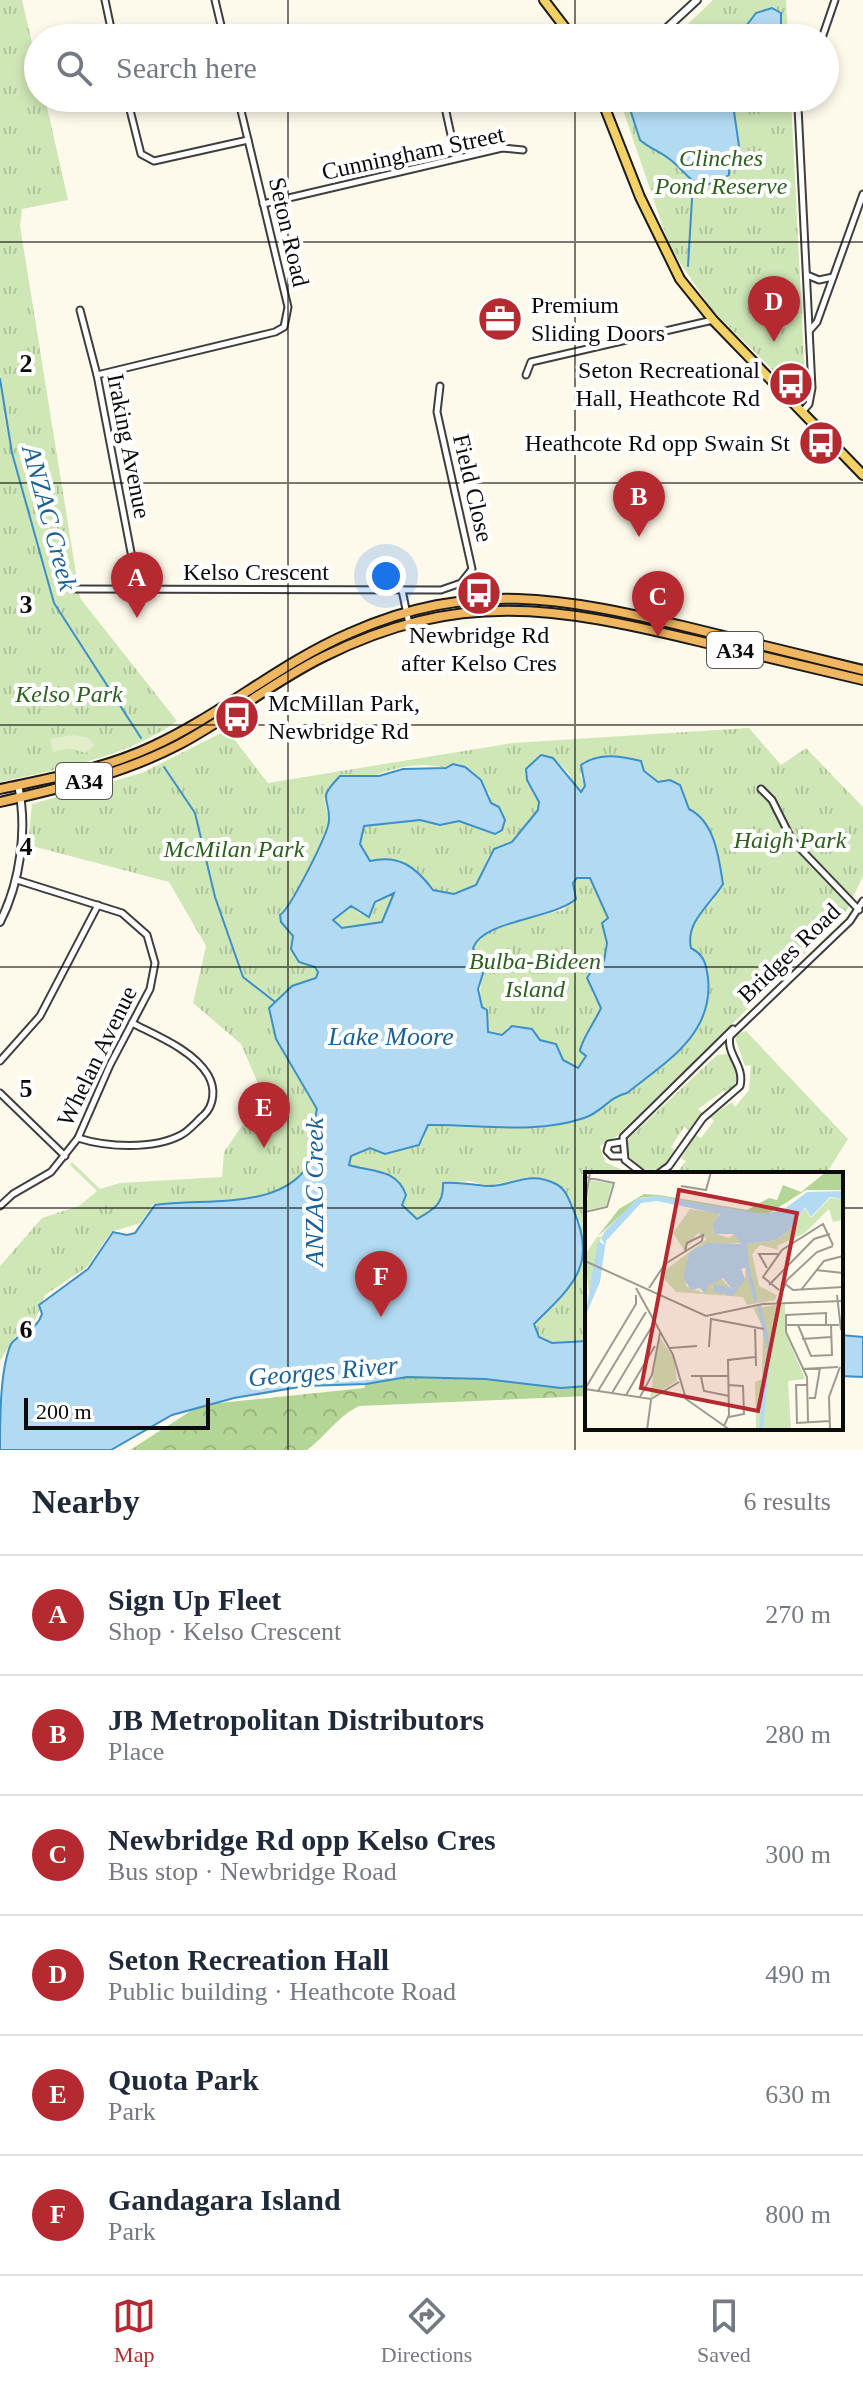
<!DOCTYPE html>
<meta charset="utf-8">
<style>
:root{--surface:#fff;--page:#f2f2f3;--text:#1f2937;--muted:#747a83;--line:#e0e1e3;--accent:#b52a30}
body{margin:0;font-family:Georgia,serif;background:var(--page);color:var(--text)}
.scale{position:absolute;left:24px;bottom:20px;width:186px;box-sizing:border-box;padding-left:8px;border:4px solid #0b0b0b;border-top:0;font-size:22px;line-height:28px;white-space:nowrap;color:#0b0b0b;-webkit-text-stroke:6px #fff;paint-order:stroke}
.you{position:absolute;left:386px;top:576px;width:28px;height:28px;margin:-20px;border:6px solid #fff;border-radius:50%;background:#1a73e8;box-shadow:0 0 0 12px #1a73e833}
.badge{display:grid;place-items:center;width:52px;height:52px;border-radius:50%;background:var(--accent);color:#fff;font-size:26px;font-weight:700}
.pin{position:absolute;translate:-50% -66px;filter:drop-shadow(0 2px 4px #0008)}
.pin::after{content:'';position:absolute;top:42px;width:28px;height:24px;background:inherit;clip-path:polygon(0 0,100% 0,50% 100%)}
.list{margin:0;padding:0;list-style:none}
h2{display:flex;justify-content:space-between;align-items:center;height:104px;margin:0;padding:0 32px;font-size:34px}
h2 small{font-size:26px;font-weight:400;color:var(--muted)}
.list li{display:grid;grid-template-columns:52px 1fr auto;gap:24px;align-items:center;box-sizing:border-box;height:120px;padding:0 32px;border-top:2px solid var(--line)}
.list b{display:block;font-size:30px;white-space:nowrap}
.list p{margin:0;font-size:26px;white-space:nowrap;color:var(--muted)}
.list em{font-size:26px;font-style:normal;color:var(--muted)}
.icon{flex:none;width:44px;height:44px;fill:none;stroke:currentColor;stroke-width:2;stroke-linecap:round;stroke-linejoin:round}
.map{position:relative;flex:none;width:863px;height:1450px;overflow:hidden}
.search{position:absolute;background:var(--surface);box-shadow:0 4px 12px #0003;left:24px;right:24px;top:24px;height:88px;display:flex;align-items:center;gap:20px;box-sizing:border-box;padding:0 28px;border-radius:44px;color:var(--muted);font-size:30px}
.sheet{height:824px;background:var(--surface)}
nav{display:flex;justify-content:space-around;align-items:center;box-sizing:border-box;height:112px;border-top:2px solid var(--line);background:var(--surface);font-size:22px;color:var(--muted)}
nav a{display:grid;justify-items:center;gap:4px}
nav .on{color:var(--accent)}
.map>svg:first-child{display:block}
</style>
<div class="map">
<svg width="863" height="1450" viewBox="0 0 863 1450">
<defs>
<pattern id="forest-crowns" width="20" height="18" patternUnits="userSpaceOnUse" patternTransform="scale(2)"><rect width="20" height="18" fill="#b3d697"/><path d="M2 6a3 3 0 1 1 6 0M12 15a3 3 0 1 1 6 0" fill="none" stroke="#99b681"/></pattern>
<pattern id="park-tufts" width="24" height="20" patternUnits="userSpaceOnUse" patternTransform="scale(2)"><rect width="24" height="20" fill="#cfe6b7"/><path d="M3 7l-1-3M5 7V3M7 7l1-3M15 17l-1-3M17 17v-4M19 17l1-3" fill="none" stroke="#b0c49c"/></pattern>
</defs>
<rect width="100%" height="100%" fill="#fefaeb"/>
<path fill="url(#forest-crowns)" d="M407 1377 485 1379 561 1388 587 1386V1396L359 1406C338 1416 326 1436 307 1450H130L200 1405 364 1388 366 1384Z"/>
<g fill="url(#park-tufts)">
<path d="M0 0H22L38 69V98H45L68 200 22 209 20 226 80 598 177 721C127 757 60 769 0 782Z"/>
<polygon points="713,0 786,0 788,38 673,38"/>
<polygon points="619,98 791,98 806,399 797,398 789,386 712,310 670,248"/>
<path d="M749 728 781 765 806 748 863 807V876L845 914 617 1136 600 1146 605 1162 631 1174H587V1341L552 1343 539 1337 534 1324 546 1313 581 1224 574 1210 528 1177 487 1186 470 1181 443 1183C444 1204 434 1209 417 1219L362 1166H349L351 1156 370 1148 393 1153 423 1141 427 1125C481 1124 536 1129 590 1115 604 1111 611 1097 627 1093L691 948C686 926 701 914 714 899L697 813 689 809 670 780 658 783C634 764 621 752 590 759L580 775 585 786 582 792 576 790 568 772 553 758 527 780 539 802 538 811 512 842 490 854 476 885 454 894 433 890C418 869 396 854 370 861L360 844 364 826 420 820 440 825 459 821 495 834 489 793C476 785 460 772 445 768 404 757 359 781 324 798 325 806 329 816 328 824 320 859 297 890 281 922L293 936 291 949 299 962 316 967 318 972 316 978 303 984 276 1039 317 1109C311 1125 320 1142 313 1157 286 1213 203 1201 153 1204L140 1223 111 1232 87 1267 45 1295 32 1328 15 1337 0 1361V1266L42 1218 79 1206 97 1191 70 1165 72 1162 100 1189 120 1183 222 1177 224 1152 263 1095 241 1044 193 1003 206 946 169 882 28 845 32 804 142 773 227 730 268 783 513 743Z"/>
<path d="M577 878H589L608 918 604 961 593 968 592 993 601 1008 592 1031 584 1038 586 1055 578 1068 563 1060C559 1047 553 1043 540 1040L532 1029 508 1027 502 1035 488 1032 487 1010 482 1007C479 996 481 987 481 976 480 966 471 955 473 946 477 929 548 913 564 910Z"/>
<polygon points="394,892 382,922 342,928 333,920 351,906 360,914"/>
<polygon points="746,1031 848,1139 826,1174 676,1174 686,1161 681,1158 696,1135 701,1138 714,1121 710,1117 732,1102 735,1107 749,1090 751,1065 745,1066 734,1035"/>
<path d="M727 1054C741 1068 741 1079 728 1093L725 1090 698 1109 702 1113 689 1130 684 1127 671 1147 676 1151 665 1165 652 1171C635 1168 626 1158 627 1140L717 1055Z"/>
</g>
<polygon fill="#e1eec8" points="72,735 87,737 95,745 86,753 69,748 53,752 50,739"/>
<g fill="#b2dbf3" stroke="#3c8fc7" stroke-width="2" fill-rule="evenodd">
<polygon points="772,8 781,13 781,38 737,38 756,13"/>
<path d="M631 98H753L733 105 740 153 729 167V175C693 198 691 174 668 158 659 151 649 148 640 140L631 112Z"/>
<path d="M541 755 553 758 581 792 585 786 581 765C599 752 621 756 641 761L644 771 658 782 670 780 680 785 689 809C715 822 719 858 723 884 710 905 685 922 691 948 704 955 706 963 708 978 714 1034 666 1062 627 1093 609 1097 601 1113 584 1118 534 1135 479 1124 428 1125L419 1145 385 1154 370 1148 351 1156 349 1165C371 1172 397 1168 406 1195L402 1205 417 1219C434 1209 444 1204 443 1183 458 1182 470 1184 485 1186 511 1188 527 1169 556 1184 566 1189 569 1200 573 1209 599 1266 571 1287 534 1324L539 1337 552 1343 587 1341V1386L561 1388 485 1379 407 1377 366 1384 305 1386 234 1398 172 1415 111 1450H0C0 1418 0 1369 11 1344 22 1330 36 1332 42 1314L39 1305 88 1269 113 1232 127 1235 135 1233 155 1205C205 1197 287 1213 313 1157 320 1142 312 1125 317 1109L276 1039 269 1008 292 986 316 978 318 972 315 967 299 962 291 949 293 936 281 922 280 915C290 909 328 834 329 821 330 795 316 801 340 776H379L403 769 446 768 453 764 465 767 481 780 491 803 499 807 505 820 502 830 495 834 459 821 440 825 420 820 364 826 360 844 370 861C399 854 416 867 433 890L454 894 476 885 494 849 512 842 538 810 539 802 527 780 526 769ZM577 878H590L608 918 602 923 607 943 604 961 593 968 587 978 601 1008C596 1020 581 1040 580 1051L586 1056 578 1068 563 1060 556 1044 540 1040 532 1029 512 1026 502 1035 488 1032 487 1010 482 1007 478 989 484 970 473 948C483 920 553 919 576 899L573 883ZM394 893 382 922 342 928 333 920 351 906 369 917 375 902Z"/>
<polygon points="841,1335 863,1337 863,1377 841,1376"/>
</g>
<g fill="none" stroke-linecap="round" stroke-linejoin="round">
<g stroke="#3c8fc7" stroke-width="2">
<polyline points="688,266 693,182"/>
<polyline points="0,379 12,453 54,603 141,738"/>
<polyline points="164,767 195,813 215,897 243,977 275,1002"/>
</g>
<g stroke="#3e3e3e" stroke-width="9">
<g id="minor">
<polyline points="105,0 113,38"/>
<polyline points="215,0 224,38"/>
<polyline points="330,38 350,38"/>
<polyline points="822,38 835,0"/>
<polyline points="127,98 141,154 154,161 248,140"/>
<polyline points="443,98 456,158"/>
<polyline points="801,98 798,107 812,388 809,404 802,412"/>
<polyline points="263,204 502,148 523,150"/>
<polyline points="807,275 819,280 833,277"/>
<polyline points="80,310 97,375 138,589"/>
<polyline points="810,330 817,322 863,194"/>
<polyline points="97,375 275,332 284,327 288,307 238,98"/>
<polyline points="526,375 531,362 713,320"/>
<polyline points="75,589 441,590 461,583 472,569 437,412 440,386"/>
<polyline points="402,590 409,624"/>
<polyline points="761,789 772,800 792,840 859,910"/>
<polyline points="0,1061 40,1016 98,905"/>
<polyline points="0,1093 65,1156"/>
<path d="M78 1138C106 1147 153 1150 181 1135 189 1131 196 1122 204 1115 214 1105 216 1089 208 1075 193 1050 157 1036 132 1023"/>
<polyline points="621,1142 609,1144 607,1151 612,1156 623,1156"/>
<polyline points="643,1174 625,1160 623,1137 733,1029"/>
<path d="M658 1174 669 1166 703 1118 740 1086C745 1065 726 1055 730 1036L850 921 863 901"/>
<polyline points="0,1206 13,1194 51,1172 78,1138 110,1065 150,989 155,963 147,935 122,913 17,880"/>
</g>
</g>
<g stroke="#3e3e3e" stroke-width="10">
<g id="tertiary">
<polyline points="656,38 697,0"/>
<path d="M0 922C20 883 28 829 18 785"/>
</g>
</g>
<g stroke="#1c1c1c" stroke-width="12">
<g id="primary">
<polyline points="544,0 573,38"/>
<polyline points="601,98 640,197 680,279 713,320 863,475"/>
</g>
</g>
<g stroke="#1c1c1c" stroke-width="12">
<g id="trunk">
<path d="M0 789C51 778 104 769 151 747 221 715 280 663 350 633 471 579 564 598 687 627 746 641 804 656 863 670"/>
<path d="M0 802C61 788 122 774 178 745 228 719 272 682 323 657 459 589 557 607 698 641 753 654 808 667 863 680"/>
</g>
</g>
<use href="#minor" stroke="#fff" stroke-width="5"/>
<use href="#tertiary" stroke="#fff" stroke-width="6"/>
<use href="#primary" stroke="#f3d166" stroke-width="8"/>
<use href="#trunk" stroke="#f0b760" stroke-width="8"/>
</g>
<path fill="none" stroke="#0b0b0b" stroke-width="2" stroke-opacity="0.55" d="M288 0V38M575 0V38M288 98V1450M575 98V1450M0 242H863M0 483H863M0 725H863M0 967H863M0 1208H587M841 1208H863"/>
<defs>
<g id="office-disc" transform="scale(2.3)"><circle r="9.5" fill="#b52a30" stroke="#fff"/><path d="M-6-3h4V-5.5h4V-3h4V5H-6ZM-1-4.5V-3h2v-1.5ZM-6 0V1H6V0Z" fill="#fff"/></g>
<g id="bus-disc" transform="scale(2.3)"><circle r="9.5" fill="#b52a30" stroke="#fff"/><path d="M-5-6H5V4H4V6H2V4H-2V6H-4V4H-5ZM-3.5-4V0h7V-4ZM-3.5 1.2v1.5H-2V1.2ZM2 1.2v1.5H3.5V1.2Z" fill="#fff"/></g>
</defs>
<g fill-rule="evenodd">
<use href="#office-disc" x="500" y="319"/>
<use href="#bus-disc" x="791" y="384"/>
<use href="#bus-disc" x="821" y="443"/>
<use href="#bus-disc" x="479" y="593"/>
<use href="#bus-disc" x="237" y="717"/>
</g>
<g text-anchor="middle" stroke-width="8" stroke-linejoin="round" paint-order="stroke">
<g fill="#fff" stroke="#545454" stroke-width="2">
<rect x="707" y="632" width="56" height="36" rx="6"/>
<rect x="56" y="763" width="56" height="36" rx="6"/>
</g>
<g font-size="22" font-weight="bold" fill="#0b0b0b">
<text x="735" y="658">A34</text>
<text x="84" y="789">A34</text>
</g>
<g font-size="24" fill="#0b0b0b" stroke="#fff">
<text transform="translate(413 153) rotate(-12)" y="8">Cunningham Street</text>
<text transform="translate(289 232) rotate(77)" y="8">Seton Road</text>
<text transform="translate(129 446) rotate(79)" y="8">Iraking Avenue</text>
<text transform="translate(473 488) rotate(77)" y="8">Field Close</text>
<text x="256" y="580">Kelso Crescent</text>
<text transform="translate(789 953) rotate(-44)" y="8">Bridges Road</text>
<text transform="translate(97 1056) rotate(-64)" y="8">Whelan Avenue</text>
</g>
<g font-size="24" font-style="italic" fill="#2d601f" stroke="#fff">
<text x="721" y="166">Clinches<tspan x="721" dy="28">Pond Reserve</tspan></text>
<text x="69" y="702">Kelso Park</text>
<text x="790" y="848">Haigh Park</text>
<text x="234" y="857">McMilan Park</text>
<text x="535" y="969">Bulba-Bideen<tspan x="535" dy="28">Island</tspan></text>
</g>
<g font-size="24" fill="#0b0b0b" stroke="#fff" text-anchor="start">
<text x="531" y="313">Premium<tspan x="531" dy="28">Sliding Doors</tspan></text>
<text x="760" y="378" text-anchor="end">Seton Recreational<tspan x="760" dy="28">Hall, Heathcote Rd</tspan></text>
<text x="790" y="451" text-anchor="end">Heathcote Rd opp Swain St</text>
<text x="479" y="643" text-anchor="middle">Newbridge Rd<tspan x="479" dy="28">after Kelso Cres</tspan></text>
<text x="268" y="711">McMillan Park,<tspan x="268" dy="28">Newbridge Rd</tspan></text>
</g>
<g font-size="26" font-style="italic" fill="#1b6197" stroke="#fff">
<text transform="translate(50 518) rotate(75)" y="9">ANZAC Creek</text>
<text x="391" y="1045">Lake Moore</text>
<text transform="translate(314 1192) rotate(-90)" y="9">ANZAC Creek</text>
<text transform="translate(323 1371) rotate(-5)" y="9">Georges River</text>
</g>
</g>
<g transform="translate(585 1172)">
<rect width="258" height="258" fill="#fefaeb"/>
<path d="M241 0H258V18H221L183 42 154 40 72 24 55 26 12 65 34 37 59 22 74 23 162 38 184 26 192 28 198 13 216 20Z" fill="#b3d697"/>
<path d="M5 8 27 12 21 34 1 38ZM245 26 258 27 257 48 248 50 244 37 220 61 192 74 194 78 175 73 167 82 174 114 192 123 190 128 162 133 158 125 91 120 75 102 122 67 113 61 99 78 88 61 105 37 134 41 128 61 144 66 149 62 157 71 117 73 103 84 101 114 118 121 122 114 135 105 146 117 126 114 139 123 160 106 162 72 191 68 208 55 220 36 226 46ZM12 65H16L4 121 0 83ZM200 132V160L220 207 203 209 206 258H171L170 210 177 207 178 155 168 136ZM74 164 89 187 92 209 65 226Z" fill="#cfe6b7"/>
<path d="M258 19V27L245 25 226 45 220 35 208 55 191 68 162 72 164 94 156 97 160 107 148 124 129 120 128 112 146 116 138 106 122 114 120 122 115 116 106 118 98 105 104 82 111 76 123 71 156 72 149 62H129L128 52 135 42 72 29 56 31 21 69 15 110 0 145 13 69 20 73 16 66 20 59 52 27 72 24 179 42 198 38 222 20Z" fill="#b2dbf3"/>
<path fill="none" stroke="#b2dbf3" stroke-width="4" d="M162 93 171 129M174 134 184 177 176 258"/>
<path fill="none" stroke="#9d9a91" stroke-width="2" d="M0 5 29 11 22 35 0 40M96 14 121 18 126 0M0 33 5 0M0 89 121 144 178 132 258 129M182 96 174 82H193M231 98 258 101M199 111 208 118 258 115M184 113 229 67 245 62M51 116 88 183 101 227 145 258M64 116 80 92 117 69 118 63 102 71 100 79M194 118 178 105 197 78 238 52 248 73M216 118 239 89 258 84M252 123 256 158M192 131 202 108 232 80 248 74M201 153H254M213 153 226 184 247 183 246 153M170 155 171 194M217 167 246 165M124 175 126 147 179 157M85 176 112 174M217 197 253 195M106 204H143M116 205 119 219 144 224M143 213 158 214 159 242 144 245M222 213H211L212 251 245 249M0 217 66 227 94 210M0 217 51 132V123M13 219 61 140M27 221 69 151M41 223 70 174M55 225 67 203 75 161M224 226H230L235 196M257 249 258 220M223 250 222 205 201 160V143L241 141V153M139 254 144 243 143 188 170 185M62 258 66 228M245 258 244 225 255 195"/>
<path fill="#b52a30" fill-opacity="0.15" stroke="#b52a30" stroke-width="4" d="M94 18 212 41 173 239 56 216Z"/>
<rect width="258" height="258" fill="none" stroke="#0b0b0b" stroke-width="4"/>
</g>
<g font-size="26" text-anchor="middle" font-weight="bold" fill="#0b0b0b" stroke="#fff" stroke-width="8" stroke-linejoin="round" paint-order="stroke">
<text x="26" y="372">2</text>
<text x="26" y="613">3</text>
<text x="26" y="855">4</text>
<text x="26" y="1097">5</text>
<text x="26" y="1338">6</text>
</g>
</svg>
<div class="scale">200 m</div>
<div class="you"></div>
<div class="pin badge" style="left:137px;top:618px">A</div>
<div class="pin badge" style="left:639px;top:537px">B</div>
<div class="pin badge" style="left:658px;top:637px">C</div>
<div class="pin badge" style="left:774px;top:342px">D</div>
<div class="pin badge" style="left:264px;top:1148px">E</div>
<div class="pin badge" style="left:381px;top:1317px">F</div>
<div class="search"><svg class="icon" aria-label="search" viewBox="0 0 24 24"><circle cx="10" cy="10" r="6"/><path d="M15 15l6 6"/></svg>Search here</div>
</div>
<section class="sheet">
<h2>Nearby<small>6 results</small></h2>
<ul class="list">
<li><span class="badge">A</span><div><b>Sign Up Fleet</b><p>Shop · Kelso Crescent</p></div><em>270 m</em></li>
<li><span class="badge">B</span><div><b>JB Metropolitan Distributors</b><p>Place</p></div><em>280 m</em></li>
<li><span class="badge">C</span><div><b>Newbridge Rd opp Kelso Cres</b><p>Bus stop · Newbridge Road</p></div><em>300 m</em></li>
<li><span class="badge">D</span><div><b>Seton Recreation Hall</b><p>Public building · Heathcote Road</p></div><em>490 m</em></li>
<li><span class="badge">E</span><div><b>Quota Park</b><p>Park</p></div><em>630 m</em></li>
<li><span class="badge">F</span><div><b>Gandagara Island</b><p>Park</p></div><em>800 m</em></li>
</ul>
</section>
<nav>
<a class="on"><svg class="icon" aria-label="map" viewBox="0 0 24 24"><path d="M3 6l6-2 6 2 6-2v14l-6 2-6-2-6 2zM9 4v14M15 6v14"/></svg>Map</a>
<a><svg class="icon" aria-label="directions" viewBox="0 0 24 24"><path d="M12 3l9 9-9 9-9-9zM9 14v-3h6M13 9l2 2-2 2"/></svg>Directions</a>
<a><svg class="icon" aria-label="saved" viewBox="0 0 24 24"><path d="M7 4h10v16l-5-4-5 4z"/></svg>Saved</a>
</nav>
